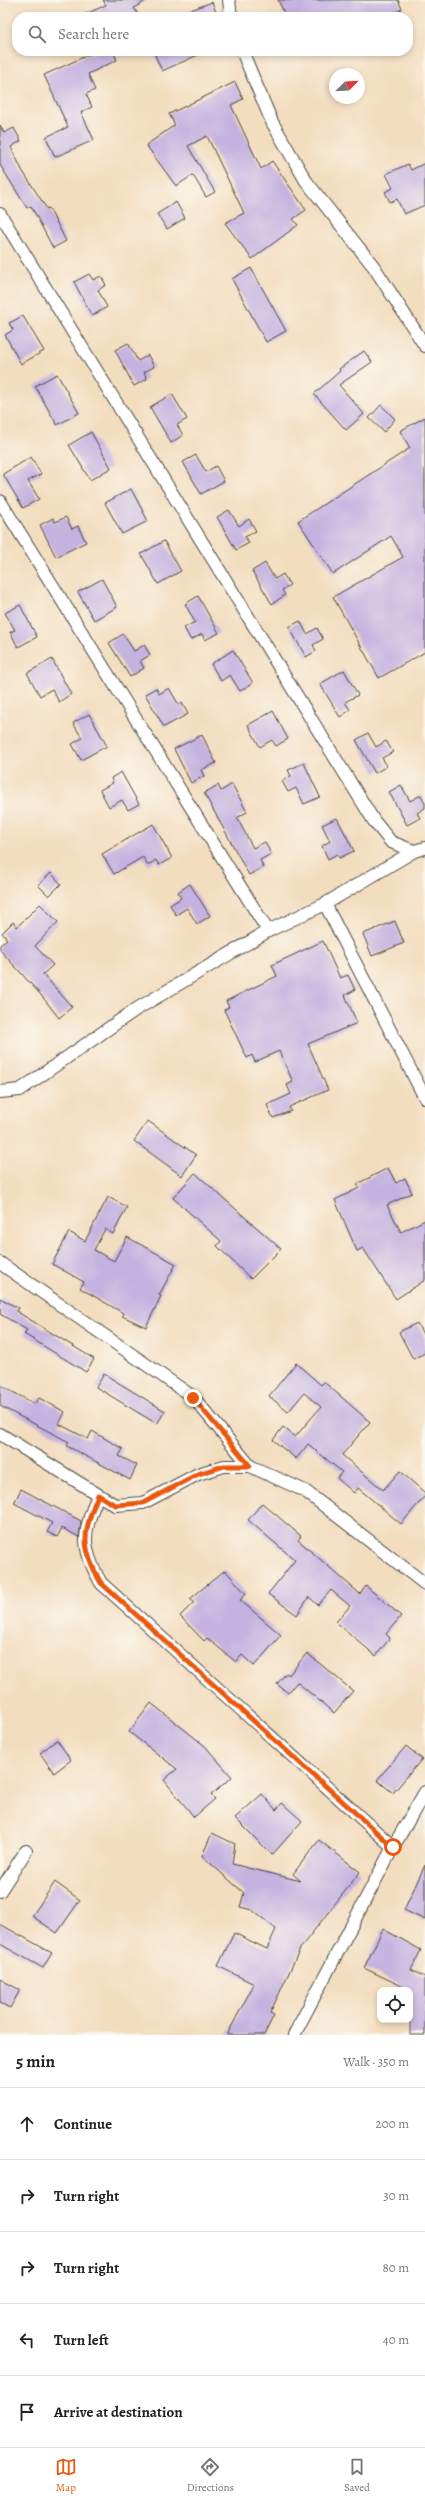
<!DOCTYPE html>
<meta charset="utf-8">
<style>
:root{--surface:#fff;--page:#f2f2f2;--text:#202124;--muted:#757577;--line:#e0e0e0;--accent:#ea580c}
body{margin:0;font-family:Alegreya,serif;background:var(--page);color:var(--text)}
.controls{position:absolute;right:12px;bottom:12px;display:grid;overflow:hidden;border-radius:8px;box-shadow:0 2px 6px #0003}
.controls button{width:36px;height:36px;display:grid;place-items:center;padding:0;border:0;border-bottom:1px solid var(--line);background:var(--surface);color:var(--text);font:20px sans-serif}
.compass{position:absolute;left:329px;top:68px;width:36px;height:36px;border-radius:50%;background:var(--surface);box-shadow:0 2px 6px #0003;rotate:66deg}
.stop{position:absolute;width:12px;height:12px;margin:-9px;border:3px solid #ea580c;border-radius:50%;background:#fff}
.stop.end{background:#ea580c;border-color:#fff;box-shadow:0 1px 4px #0008}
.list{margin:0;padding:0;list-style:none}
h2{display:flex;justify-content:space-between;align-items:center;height:52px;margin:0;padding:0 16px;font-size:17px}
h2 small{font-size:13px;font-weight:400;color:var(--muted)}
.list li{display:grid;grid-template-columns:26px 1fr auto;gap:12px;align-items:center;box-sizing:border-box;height:72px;padding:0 16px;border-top:1px solid var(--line)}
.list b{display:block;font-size:15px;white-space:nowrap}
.list em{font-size:13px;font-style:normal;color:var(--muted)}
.icon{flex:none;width:22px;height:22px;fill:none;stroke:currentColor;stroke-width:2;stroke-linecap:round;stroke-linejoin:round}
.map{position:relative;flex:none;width:425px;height:2035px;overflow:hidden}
.search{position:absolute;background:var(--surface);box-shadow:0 2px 6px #0003;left:12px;right:12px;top:12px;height:44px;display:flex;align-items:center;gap:10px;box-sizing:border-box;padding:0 14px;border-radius:16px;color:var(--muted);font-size:15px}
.sheet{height:412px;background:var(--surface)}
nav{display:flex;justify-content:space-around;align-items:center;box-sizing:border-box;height:56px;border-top:1px solid var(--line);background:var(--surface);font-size:11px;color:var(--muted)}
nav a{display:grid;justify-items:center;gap:2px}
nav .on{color:var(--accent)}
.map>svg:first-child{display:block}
</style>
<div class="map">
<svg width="425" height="2035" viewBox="0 0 425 2035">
<rect width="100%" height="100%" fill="#fbf7ec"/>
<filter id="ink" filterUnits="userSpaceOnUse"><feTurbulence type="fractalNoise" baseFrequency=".025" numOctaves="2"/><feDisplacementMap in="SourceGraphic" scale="8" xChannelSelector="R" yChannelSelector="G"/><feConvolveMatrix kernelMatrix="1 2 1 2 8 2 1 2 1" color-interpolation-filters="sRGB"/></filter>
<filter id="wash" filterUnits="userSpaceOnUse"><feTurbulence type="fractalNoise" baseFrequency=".012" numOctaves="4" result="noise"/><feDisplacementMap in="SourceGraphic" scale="16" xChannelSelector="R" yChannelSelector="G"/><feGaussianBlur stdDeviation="0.9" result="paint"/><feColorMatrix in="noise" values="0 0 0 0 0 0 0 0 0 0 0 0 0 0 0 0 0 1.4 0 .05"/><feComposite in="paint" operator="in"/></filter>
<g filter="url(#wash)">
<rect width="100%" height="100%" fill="#f3ddbf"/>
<g id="blocks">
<g fill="#c5b2e0">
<polygon points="103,0 147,0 134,8 140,17 79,17 106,5"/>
<polygon points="278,0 398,0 402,9 385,17 286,17"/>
<polygon points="212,2 218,17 176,17 175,16"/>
<polygon points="97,51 113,51 117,60 88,74 95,90 86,94 92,107 81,112 94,140 55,157 46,137 68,127 44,75"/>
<polygon points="153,51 207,51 162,71"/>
<polygon points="235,82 243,99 231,105 261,169 272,161 306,210 293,219 298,225 252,259 225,223 244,213 207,136 188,146 215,192 206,197 193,175 176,186 146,145 175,125 169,114"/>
<polygon points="0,125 4,133 14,128 21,141 11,147 22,170 47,209 49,208 66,241 53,248 31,206 27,208 0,165"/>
<polygon points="425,163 425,205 404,214 397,199 390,202 385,192 393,188 386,174 408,164 411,170"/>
<polygon points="176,202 185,218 167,229 157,214"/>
<polygon points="251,268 286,331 266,342 232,279"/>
<polygon points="89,274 93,280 101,276 106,285 98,290 107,307 92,316 74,282"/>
<polygon points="23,316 44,351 21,364 5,335 13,330 9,323"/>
<polygon points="128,343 138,361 148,355 154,367 144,372 147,379 134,386 115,350"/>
<polygon points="364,351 372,362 339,385 364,414 346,430 314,394 340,371 339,369"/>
<polygon points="57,374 79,413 57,425 35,386"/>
<polygon points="172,394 187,419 177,425 183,435 171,443 150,407"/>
<polygon points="381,405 395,419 384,432 369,418"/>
<polygon points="425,417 425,652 379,678 333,597 403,557 391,536 333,574 298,521 410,448 400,431"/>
<polygon points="91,432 111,468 90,480 69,445"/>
<polygon points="196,455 206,472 216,466 224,481 201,494 183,462"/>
<polygon points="31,457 41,474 28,481 39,499 23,508 3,474"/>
<polygon points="131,489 148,521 122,534 105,503"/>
<polygon points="229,510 239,526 249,519 256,531 245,537 249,543 236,550 217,517"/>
<polygon points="66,517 72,529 78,526 86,542 56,557 40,525 53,518 55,522"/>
<polygon points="164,541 181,571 158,584 141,554"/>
<polygon points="265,563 275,579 283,574 290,585 282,590 285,595 272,604 252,571"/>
<polygon points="102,579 117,607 94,620 78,592"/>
<polygon points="198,596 219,633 205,640 202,634 191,640 184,628 195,622 185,604"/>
<polygon points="20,605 37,637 18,647 10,632 15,630 5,613"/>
<polygon points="300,621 307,634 317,628 323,639 313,645 316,651 306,657 289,627"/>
<polygon points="123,634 134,651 144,645 150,655 140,661 144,668 130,677 109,643"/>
<polygon points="233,650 253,683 240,691 230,675 221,681 211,664"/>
<polygon points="52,659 71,694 59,702 52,689 40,696 27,673"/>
<polygon points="344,670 358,695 345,702 350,710 340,717 320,684"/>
<polygon points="156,688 159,694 169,688 179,705 182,703 188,714 164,727 145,694"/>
<polygon points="273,711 288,739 276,746 272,740 260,747 248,725"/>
<polygon points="89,714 107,746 81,760 72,744 82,738 73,723"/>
<polygon points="368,733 376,747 386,741 393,752 382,758 387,766 375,773 356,740"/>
<polygon points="202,735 216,763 201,770 204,776 191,783 174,749"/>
<polygon points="304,763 320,797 304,804 296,788 288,792 282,781 291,776 288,770"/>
<polygon points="121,772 139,804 128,810 122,800 109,807 100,790 113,783 111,778"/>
<polygon points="232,784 247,812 237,818 253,848 265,842 271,854 260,860 263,867 249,875 204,793 218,785 221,791"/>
<polygon points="401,785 410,801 421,795 425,803 425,808 417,813 420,818 407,825 389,792"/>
<polygon points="337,818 354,851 339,858 337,854 328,859 322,846 330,841 322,825"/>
<polygon points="153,824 172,858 159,865 156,860 148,865 143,857 114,874 102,854"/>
<polygon points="51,873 61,884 49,896 38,885"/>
<polygon points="190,884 210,916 197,924 187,908 176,915 170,905 181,898 178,892"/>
<polygon points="40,904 58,922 35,946 53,965 43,974 72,1007 59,1018 41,995 0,950 0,945 7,939 2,933 13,922 17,927"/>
<polygon points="395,921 404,943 372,956 363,934"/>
<polygon points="323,941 340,978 348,975 355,990 345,995 357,1023 308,1044 328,1090 289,1107 291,1111 273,1118 267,1105 291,1094 287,1085 293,1082 279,1051 255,1062 252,1055 247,1058 224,1010 229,1007 226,1001 277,976 272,965"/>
<polygon points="148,1121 196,1155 182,1176 134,1141"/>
<polygon points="388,1168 396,1183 405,1178 412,1193 387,1205 401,1232 425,1220 425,1280 396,1299 363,1248 357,1251 335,1200 359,1188 357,1184"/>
<polygon points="195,1173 281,1249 251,1279 217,1246 221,1241 173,1198"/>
<polygon points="108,1197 127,1207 113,1234 105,1229 94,1250 114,1261 127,1237 176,1264 159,1295 161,1296 146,1327 122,1316 123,1313 80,1288 84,1282 52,1264 69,1232 85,1241"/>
<polygon points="0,1298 18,1308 16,1311 94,1359 86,1372 24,1334 27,1330 0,1314"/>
<polygon points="417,1323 425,1338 425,1353 413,1359 399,1332"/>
<polygon points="296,1363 321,1385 324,1382 370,1422 342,1455 383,1490 400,1471 425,1493 425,1496 401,1524 358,1488 354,1493 337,1478 342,1472 308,1444 296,1459 273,1440 283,1427 295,1437 321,1407 304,1393 288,1412 269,1396"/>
<polygon points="104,1374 165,1411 157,1424 96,1387"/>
<polygon points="0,1385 35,1404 39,1398 65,1412 59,1424 88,1439 92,1431 123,1449 119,1456 137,1465 130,1480 67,1446 69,1442 0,1406"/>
<polygon points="21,1489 81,1521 79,1537 62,1528 57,1537 47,1532 52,1523 14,1503"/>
<polygon points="262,1503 301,1536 298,1540 360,1594 366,1586 401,1616 386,1634 390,1638 376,1656 336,1622 350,1606 331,1590 318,1605 309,1597 297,1615 268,1594 295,1560 248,1520"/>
<polygon points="225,1570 246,1594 240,1600 281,1635 254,1666 242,1655 236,1662 207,1638 204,1641 180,1616 194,1602 190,1599"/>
<polygon points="307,1653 353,1691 334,1713 297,1682 288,1693 277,1684 286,1673 289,1675"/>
<polygon points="151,1703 205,1746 232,1777 211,1795 215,1799 194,1817 164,1780 177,1769 129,1732"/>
<polygon points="57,1740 71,1760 54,1773 40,1753"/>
<polygon points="406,1746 422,1759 393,1793 377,1780"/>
<polygon points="262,1794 276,1810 282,1803 302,1821 272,1855 235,1818"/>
<polygon points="212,1833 235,1844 232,1864 301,1881 293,1874 319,1840 360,1872 301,1947 270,2013 274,2015 264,2035 227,2035 254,1984 218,1966 234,1933 267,1949 276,1929 252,1910 240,1907 244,1893 202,1856"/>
<polygon points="425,1865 425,1920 404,1910"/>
<polygon points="55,1882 80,1900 57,1933 32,1916"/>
<polygon points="0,1924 52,1953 43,1968 0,1944"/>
<polygon points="383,1929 421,1950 411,1970 425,1977 425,2035 410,2035 410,1990 364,1968"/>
<polygon points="0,1979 20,1990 10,2008 0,2003"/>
</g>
</g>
</g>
<g filter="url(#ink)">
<use href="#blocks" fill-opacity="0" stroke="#494641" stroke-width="1"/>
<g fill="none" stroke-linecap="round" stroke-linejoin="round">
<g stroke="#494641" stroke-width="14">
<g id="minor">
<polyline points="229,0 231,17"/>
<polyline points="242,51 272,122 306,181 374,267 425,346"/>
<polyline points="0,214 374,821 391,842 414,851"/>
<polyline points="0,501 268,931"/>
<polyline points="325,904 425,1098"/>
<polyline points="0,1092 20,1090 135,1010 268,931 325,904 414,851 425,848"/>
<polyline points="0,1263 193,1397 250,1466"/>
<polyline points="0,1434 115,1505 143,1503 198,1474 224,1466 250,1466 305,1491 425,1584"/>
<path d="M98 1495C82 1533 81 1548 101 1583L393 1847"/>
<polyline points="0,1891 26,1851"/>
<polyline points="294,2035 393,1847 425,1792"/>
</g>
</g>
<use href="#minor" stroke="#fff" stroke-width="12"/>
</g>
</g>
<g fill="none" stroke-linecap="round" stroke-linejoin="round" filter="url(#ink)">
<path stroke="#ea580c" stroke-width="5" d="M193 1398 250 1466H224L198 1474 143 1503 115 1505 98 1495C82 1533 81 1548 101 1583L393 1847"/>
</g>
</svg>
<div class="controls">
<button><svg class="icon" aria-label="locate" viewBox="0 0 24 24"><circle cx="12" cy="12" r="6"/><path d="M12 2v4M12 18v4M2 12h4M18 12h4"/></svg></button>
</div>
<svg class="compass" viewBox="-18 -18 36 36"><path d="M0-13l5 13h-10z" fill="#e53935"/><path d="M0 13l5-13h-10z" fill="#757577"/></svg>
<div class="stop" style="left:393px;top:1847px"></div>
<div class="stop end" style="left:193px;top:1398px"></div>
<div class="search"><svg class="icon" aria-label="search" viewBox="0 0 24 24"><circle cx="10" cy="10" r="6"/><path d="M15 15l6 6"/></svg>Search here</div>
</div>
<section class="sheet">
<h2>5 min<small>Walk · 350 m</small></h2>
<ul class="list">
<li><svg class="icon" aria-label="ahead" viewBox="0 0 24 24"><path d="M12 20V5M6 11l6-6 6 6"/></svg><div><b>Continue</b></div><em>200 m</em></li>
<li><svg class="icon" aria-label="right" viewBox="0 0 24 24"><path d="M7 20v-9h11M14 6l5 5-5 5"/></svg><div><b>Turn right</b></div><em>30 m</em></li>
<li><svg class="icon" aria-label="right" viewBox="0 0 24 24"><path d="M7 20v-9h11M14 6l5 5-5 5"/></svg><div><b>Turn right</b></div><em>80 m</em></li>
<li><svg class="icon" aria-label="left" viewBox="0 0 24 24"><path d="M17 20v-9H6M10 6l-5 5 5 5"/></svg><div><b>Turn left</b></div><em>40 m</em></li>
<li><svg class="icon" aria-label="arrive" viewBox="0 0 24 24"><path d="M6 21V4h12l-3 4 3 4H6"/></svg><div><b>Arrive at destination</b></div></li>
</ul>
</section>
<nav>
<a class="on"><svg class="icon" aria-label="map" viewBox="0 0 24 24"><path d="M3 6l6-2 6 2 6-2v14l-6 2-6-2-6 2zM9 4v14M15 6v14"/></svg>Map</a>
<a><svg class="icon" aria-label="directions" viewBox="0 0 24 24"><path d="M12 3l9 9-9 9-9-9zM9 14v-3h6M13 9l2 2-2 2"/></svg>Directions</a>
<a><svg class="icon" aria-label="saved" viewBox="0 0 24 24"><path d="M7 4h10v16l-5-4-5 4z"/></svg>Saved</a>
</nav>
